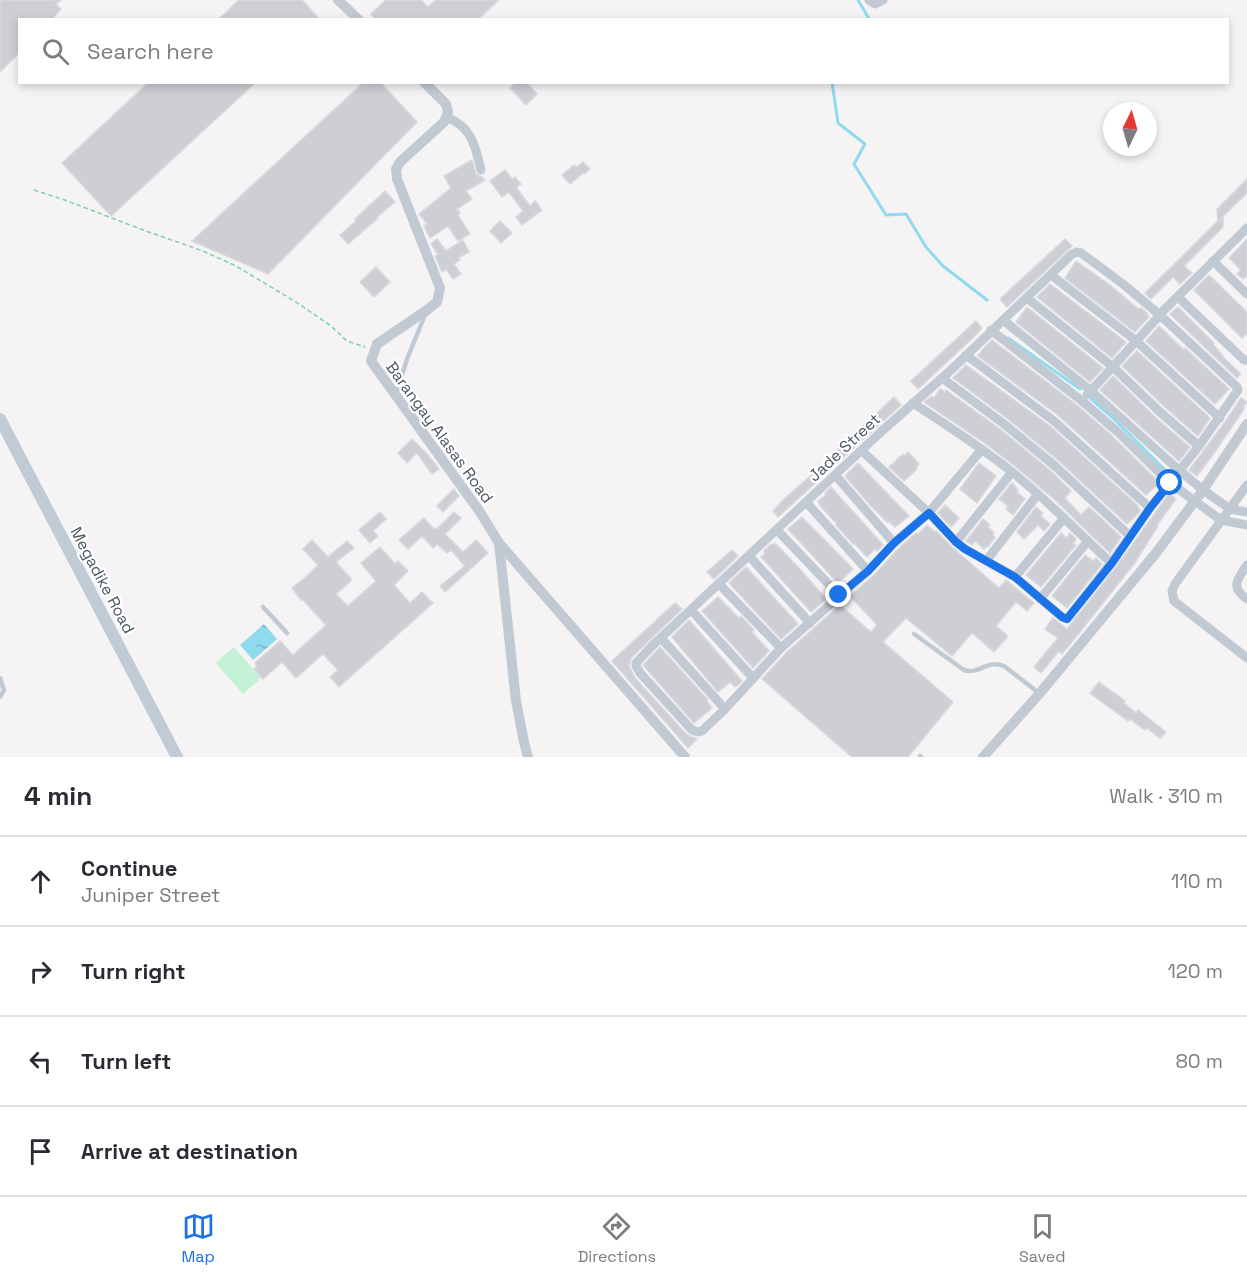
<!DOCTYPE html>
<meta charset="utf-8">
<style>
:root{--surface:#fff;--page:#f2f2f3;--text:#2b2b33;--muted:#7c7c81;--line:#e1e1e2;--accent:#1a73e8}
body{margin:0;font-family:"Space Grotesk",sans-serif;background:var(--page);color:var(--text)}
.compass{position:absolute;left:1103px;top:102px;width:54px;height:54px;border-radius:50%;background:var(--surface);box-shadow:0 3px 9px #0003;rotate:5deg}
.stop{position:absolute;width:18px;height:18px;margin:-14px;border:4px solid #1a73e8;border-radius:50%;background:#fff}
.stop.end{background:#1a73e8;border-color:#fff;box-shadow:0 2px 6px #0008}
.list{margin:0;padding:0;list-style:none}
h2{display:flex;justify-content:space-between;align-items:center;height:78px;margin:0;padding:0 24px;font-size:26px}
h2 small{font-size:20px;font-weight:400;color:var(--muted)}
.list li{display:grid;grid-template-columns:39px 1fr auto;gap:18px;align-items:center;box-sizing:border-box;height:90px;padding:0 24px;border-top:2px solid var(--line)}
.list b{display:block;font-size:22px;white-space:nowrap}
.list p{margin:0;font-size:20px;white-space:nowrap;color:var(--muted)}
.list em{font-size:20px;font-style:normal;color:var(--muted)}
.icon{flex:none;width:33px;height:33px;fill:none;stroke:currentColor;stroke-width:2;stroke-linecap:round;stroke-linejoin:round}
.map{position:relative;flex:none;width:1247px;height:757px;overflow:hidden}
.search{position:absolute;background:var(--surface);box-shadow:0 3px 9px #0003;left:18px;right:18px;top:18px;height:66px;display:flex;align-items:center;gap:15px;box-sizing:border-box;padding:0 21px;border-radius:0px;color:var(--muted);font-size:22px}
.sheet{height:438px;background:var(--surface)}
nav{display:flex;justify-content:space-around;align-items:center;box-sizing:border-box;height:84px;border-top:2px solid var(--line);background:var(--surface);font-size:16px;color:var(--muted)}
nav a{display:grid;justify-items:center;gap:3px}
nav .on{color:var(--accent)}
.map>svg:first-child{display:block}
</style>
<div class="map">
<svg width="1247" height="757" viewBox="0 0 1247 757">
<defs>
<pattern id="water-ripples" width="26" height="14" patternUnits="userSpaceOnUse" patternTransform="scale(1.5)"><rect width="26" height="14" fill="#90daee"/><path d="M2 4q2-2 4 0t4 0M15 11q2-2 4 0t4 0" fill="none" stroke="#78b4c4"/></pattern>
</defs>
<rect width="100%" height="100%" fill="#f5f3f3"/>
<polygon fill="#c3f1d5" points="234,647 261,678 243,694 216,663"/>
<polygon fill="url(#water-ripples)" points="264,624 277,639 253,660 240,645"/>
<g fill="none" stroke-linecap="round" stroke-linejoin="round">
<g stroke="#90daee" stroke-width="3">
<polyline points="858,0 868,17 867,20"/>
<polyline points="832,82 838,123 865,144 854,164 886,215 906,214 926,247 943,266 987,300"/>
<polyline points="1008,338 1080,389"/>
<polyline points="1089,397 1113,418 1168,473"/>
</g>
</g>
<g fill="#cdcfd5" stroke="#d7d9de" stroke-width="1.5">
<polygon points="0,0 61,0 56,4 61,9 51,20 20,20 20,52 0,72"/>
<polygon points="239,0 302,0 320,20 218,20"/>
<polygon points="386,0 421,0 428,7 436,0 499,0 477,20 376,20 371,14"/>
<polygon points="149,82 256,82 111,216 62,163"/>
<polygon points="364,82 380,82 417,122 268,274 192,241"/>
<polygon points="516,82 526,82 537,94 526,105 510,88"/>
<polygon points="472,160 476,174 482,177 485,180 466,191 472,199 457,209 460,213 458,215 470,234 458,241 448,226 430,238 424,226 427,224 419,214 451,188 444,176"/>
<polygon points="583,162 590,169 584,174 583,173 570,184 562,175 574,165 577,167"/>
<polygon points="505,170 512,179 515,177 521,184 516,187 530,206 535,201 542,210 522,225 516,217 523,211 509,192 502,197 490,181"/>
<polygon points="1247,179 1247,193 1218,221 1217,209"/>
<polygon points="385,191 395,202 377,217 378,218 348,244 340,235 356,221 355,219"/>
<polygon points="1223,216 1223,227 1184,266 1192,273 1180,284 1173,277 1151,299 1145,293"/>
<polygon points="500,221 512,233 501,243 490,231"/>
<polygon points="437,239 446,251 463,240 469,252 458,258 460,260 454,264 461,274 453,279 446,269 442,272 435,256 438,255 431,244"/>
<polygon points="1065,239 1072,246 1007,307 1000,299"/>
<polygon points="1247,239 1247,276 1243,279 1237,274 1241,270 1229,258"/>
<polygon points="1076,261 1110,285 1137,308 1140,309 1141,308 1148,314 1147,315 1149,317 1135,332 1065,278"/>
<polygon points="376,267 390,282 374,297 360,282"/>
<polygon points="1209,275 1247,312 1247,334 1242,338 1194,290"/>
<polygon points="1050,284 1126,342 1112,358 1037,297"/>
<polygon points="1027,307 1103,368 1090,382 1016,322"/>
<polygon points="1178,307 1214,343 1213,344 1223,356 1223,357 1241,374 1237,378 1170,314"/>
<polygon points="976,321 982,328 978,332 979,332 918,389 911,381"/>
<polygon points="1159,326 1184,350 1185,348 1228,388 1229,389 1215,404 1146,341"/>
<polygon points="992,340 1078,406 1109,433 1159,482 1156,484 1157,485 1146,495 1059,416 978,356 982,350"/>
<polygon points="1137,351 1210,418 1198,436 1166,408 1122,366"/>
<polygon points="966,365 1050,426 1137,505 1140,510 1139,513 1127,524 1059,461 1008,419 953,378"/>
<polygon points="1113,376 1156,418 1190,447 1179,461 1100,390"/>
<polygon points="940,389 945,392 946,390 1000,429 1051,471 1071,491 1065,498 1081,515 1089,507 1118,534 1121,537 1110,553 1055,500 1016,467 986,444 924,402 932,396 934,398"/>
<polygon points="894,397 901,405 778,517 773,511 782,501 815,472 831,458 830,457"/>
<polygon points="1241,398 1247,402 1243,408 1244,409 1212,456 1197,476 1189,470 1225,422"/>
<polygon points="412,439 428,455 439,469 432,474 417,453 407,463 398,453"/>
<polygon points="908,452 919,464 916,468 917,469 904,481 889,467 903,454 905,456"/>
<polygon points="858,463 909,516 895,527 888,521 887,522 871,506 845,476"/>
<polygon points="979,463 996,476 977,503 960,489"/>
<polygon points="1012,483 1018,490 1017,492 1025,499 1013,515 1006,509 1008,506 999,499"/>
<polygon points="831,487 883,545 877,551 875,549 867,557 855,544 853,544 836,525 837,524 821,507 818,501 826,495 825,493"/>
<polygon points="454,489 459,496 443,512 437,506"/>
<polygon points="1169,494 1176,499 1157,525 1158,526 1134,564 1076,637 1062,654 1059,651 1041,673 1034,667 1058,638 1045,629 1053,618 1067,629 1116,567"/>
<polygon points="945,505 959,518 951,527 938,513"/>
<polygon points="1036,507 1043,513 1041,516 1050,524 1044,531 1038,525 1024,539 1017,532"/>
<polygon points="380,512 386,519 373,531 378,536 370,543 359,530"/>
<polygon points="454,512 461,518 445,534 463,552 476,540 488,553 445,592 440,586 465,566 451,550 447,553 437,544 433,548 422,536 408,549 399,540 424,518 434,529 435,528 437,529"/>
<polygon points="802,517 853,569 838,583 788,529"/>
<polygon points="983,519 990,525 988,527 994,533 993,535 995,537 988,547 987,546 984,549 975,541 972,545 966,541"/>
<polygon points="927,525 935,532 936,531 952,547 999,588 1006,580 1034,603 1027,611 1016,602 996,626 1008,636 994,652 972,633 952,656 906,618 883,642 953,702 908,757 852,757 762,679 786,653 840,605 871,632 877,625 850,596 873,576 899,548 916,533 918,534"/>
<polygon points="1061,533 1067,538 1070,533 1076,539 1073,543 1076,545 1041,587 1026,575"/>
<polygon points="312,540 328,557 347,541 354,548 336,562 352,580 336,594 348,606 376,581 361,563 380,547 395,564 398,561 408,571 394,585 410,603 422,592 433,603 339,687 330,677 338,670 323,654 296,678 282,662 263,679 254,669 257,666 255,663 280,641 293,655 326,625 302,599 301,600 292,588 306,577 318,565 303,549"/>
<polygon points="775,543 801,570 826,599 811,612 761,557 765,553 764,551 771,544 773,545"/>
<polygon points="732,550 738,556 714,579 707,572"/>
<polygon points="1085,555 1093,561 1096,558 1102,564 1067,608 1052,596"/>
<polygon points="746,567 798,624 781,639 729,583"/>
<polygon points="718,597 739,618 741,616 754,630 752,632 769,651 753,668 702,611"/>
<polygon points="675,603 682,609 631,658 629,666 635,678 687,735 697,739 688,748 612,661"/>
<polygon points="689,620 742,681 735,687 730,682 718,692 672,637"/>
<polygon points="660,647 708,700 707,701 712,708 694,723 643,665"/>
<polygon points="1099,682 1125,701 1124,703 1136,713 1138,710 1166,732 1160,738 1147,728 1145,730 1130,719 1128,721 1090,693"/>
</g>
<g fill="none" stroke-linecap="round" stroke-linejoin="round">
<polyline stroke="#7ad0a6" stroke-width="1.5" stroke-dasharray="4.5 3" stroke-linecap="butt" points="34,190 62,199 146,231 203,251 236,266 296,302 331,326 347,341 365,347"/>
<g stroke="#c1cad2" stroke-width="4.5">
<polyline points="396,395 407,359 425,315"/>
<polyline points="263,607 287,633"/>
<path d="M914 634 964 670C981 675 985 659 1004 666L1039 693"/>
<polyline points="0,678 4,690 0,697"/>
<polyline points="920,756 921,757"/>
</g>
<g stroke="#c1cad2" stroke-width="9">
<polyline points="869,0 875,4 883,0"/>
<path d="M446 117C472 127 475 145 481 170"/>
<polyline points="1213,261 1247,294"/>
<polyline points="1051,275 1135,340 1220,418"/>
<polyline points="1178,297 1244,360 1247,360"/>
<polyline points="1027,298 1113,367 1161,413 1199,446"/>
<polyline points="1163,311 1247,228"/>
<polyline points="1003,320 1091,391 1180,471 1203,490 1230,509 1247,512"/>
<polyline points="991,330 1082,401 1119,433 1170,483 1221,520 1247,525"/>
<polyline points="966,355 1054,421 1150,508"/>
<polyline points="942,378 1004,424 1055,466 1130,536"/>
<polyline points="1087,395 1160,315"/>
<path d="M913 403C946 425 981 447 1012 472 1047 500 1079 533 1111 563"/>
<polyline points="862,451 929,513 956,542 965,549 1015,577 1062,617 1067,619 1111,563 1150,508 1199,446 1238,390 1237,387 1160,315 1123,284 1081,253 1076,252 1071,255 950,371 883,430 652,646 636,663 636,666 640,673 692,730 698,732 702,731 725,709 781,648 868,571 894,543 929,513 932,509 982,449"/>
<polyline points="836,476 894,543"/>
<polyline points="1247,485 1175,584 1172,591 1174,601 1247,658"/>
<polyline points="807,503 868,571"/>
<polyline points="777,530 839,595"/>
<polyline points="956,542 1012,472"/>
<polyline points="749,556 810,623"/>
<polyline points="986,561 1038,494"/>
<path d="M1247 565C1237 580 1230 587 1247 599"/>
<polyline points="1015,577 1064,518"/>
<polyline points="719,584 781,648"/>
<polyline points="1040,599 1088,541"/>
<polyline points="691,610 753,678"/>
<polyline points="661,638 725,709"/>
</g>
<g stroke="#c1cad2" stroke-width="10">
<polyline points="338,0 359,20"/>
<polyline points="424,82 446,104 448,112 444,122 400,162 396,169 397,179 440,288 437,302 427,310 377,344 371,361 480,512 499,543 685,757"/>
<polyline points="499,543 516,701 524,742 528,757"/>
<polyline points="983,757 1040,693 1156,553 1203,490 1247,424"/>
</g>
<polyline stroke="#c1cbd6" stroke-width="12" points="0,419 177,757"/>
</g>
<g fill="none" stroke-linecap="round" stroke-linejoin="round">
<polyline stroke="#1a73e8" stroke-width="8" points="839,595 868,571 894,543 929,513 956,542 965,549 1015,577 1062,617 1067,619 1112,563 1150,508 1170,483"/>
</g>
<g text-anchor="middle" stroke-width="4.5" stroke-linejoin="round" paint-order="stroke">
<g font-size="16" fill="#4a5661" stroke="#fff">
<text transform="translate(440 432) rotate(54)" y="6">Barangay Alasas Road</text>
<text transform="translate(844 447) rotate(-43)" y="6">Jade Street</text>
<text transform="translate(103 580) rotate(62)" y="6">Megadike Road</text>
</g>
</g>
</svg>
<svg class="compass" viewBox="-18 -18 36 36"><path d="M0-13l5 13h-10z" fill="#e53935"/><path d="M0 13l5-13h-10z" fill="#7c7c81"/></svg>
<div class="stop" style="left:1170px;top:483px"></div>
<div class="stop end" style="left:839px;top:595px"></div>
<div class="search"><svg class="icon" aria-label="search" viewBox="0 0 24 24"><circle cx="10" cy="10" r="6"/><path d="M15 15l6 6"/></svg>Search here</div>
</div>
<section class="sheet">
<h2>4 min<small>Walk · 310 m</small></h2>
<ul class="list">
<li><svg class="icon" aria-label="ahead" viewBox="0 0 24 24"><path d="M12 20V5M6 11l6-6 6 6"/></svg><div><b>Continue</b><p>Juniper Street</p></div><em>110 m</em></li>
<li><svg class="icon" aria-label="right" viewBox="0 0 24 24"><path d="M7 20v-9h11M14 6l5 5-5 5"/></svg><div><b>Turn right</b></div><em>120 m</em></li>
<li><svg class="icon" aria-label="left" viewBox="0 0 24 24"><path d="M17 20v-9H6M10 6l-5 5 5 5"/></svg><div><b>Turn left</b></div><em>80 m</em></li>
<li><svg class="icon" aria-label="arrive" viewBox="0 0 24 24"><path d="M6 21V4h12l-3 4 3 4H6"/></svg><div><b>Arrive at destination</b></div></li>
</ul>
</section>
<nav>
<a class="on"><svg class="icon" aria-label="map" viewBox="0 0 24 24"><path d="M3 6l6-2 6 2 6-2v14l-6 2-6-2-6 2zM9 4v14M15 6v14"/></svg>Map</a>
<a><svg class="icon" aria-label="directions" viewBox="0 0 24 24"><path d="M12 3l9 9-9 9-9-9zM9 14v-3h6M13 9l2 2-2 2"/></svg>Directions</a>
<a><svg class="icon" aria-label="saved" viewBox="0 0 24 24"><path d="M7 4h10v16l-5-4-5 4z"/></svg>Saved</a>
</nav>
